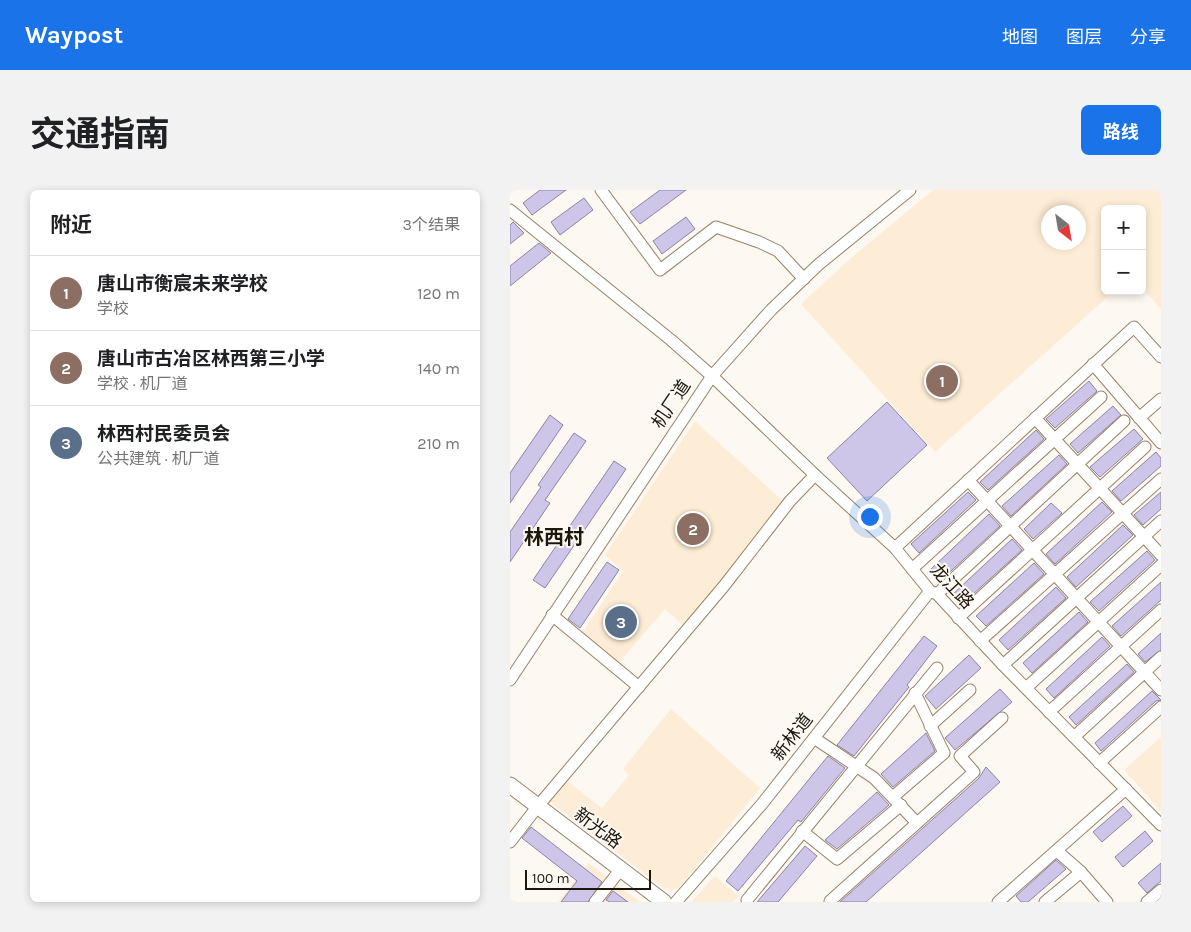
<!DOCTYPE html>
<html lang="zh">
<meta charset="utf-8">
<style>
:root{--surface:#fff;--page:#f2f2f2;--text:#202124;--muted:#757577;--line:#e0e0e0;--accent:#1a73e8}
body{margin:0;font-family:Karla,"Noto Sans SC",sans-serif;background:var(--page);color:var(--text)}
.controls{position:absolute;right:15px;top:15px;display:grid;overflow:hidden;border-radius:8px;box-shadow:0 2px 8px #0003}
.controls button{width:45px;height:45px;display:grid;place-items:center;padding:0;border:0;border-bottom:1px solid var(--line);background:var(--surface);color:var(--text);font:25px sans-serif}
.compass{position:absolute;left:531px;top:15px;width:45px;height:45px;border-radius:50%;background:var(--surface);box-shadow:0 2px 8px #0003;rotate:149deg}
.scale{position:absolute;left:15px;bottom:12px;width:126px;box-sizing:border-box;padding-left:5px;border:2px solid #1e160b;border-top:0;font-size:14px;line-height:18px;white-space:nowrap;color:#1e160b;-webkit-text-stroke:4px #fdf8f2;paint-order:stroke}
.you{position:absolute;left:359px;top:326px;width:18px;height:18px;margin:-12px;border:4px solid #fff;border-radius:50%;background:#1a73e8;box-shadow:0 0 0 8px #1a73e833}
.badge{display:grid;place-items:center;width:32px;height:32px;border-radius:50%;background:var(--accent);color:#fff;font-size:16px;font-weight:700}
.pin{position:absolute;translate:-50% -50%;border:2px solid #fff;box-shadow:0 1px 5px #0006}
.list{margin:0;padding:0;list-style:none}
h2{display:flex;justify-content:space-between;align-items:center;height:65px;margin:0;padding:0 20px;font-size:21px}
h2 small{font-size:16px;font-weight:400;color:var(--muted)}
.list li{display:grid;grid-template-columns:32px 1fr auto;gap:15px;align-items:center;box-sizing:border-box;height:75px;padding:0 20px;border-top:1px solid var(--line)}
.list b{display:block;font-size:19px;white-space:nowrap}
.list p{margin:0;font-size:16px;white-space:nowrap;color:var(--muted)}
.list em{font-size:16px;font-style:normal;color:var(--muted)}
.map{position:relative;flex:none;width:651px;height:712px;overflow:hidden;border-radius:8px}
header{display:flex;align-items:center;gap:30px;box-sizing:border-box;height:70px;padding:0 25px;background:var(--accent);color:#fff}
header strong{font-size:24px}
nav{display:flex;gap:28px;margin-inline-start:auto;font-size:18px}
.intro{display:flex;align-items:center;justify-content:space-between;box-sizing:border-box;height:120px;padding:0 30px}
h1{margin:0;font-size:35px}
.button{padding:12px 22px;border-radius:8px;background:var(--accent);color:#fff;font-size:18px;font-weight:700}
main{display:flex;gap:30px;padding:0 30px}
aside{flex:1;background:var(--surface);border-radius:8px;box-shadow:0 2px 8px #0003}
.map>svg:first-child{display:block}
</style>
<header>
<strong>Waypost</strong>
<nav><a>地图</a><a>图层</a><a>分享</a></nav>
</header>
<div class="intro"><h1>交通指南</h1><a class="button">路线</a></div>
<main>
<aside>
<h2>附近<small>3个结果</small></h2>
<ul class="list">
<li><span class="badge" style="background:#8d6e63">1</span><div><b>唐山市衡宸未来学校</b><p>学校</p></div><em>120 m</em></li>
<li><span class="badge" style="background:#8d6e63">2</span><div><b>唐山市古冶区林西第三小学</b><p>学校 · 机厂道</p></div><em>140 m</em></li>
<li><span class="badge" style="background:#5c6f8a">3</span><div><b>林西村民委员会</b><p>公共建筑 · 机厂道</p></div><em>210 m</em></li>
</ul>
</aside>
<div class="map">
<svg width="651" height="712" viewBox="0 0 651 712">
<rect width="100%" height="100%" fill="#fdf8f2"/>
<g fill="#feedd6" fill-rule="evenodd">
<path d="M423 0H651V119L632 98V19H595V101H604L425 262 291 114 342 67ZM568 22V52H538V22Z"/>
<polygon points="185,231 275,313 175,437 155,419 107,475 71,445 113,381 95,365"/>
<polygon points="161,519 250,598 169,698 161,700 155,699 39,611 56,590 92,618 119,585 113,579"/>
<polygon points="651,547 651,621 614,580"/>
<polygon points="79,673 130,712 48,712"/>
<polygon points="205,686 229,706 223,712 181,712"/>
</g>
<g fill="#cec6e9" stroke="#8b84a4">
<polygon points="30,0 56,0 22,25 13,13"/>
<polygon points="150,0 176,0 130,34 120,22"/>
<polygon points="74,8 83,20 50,45 41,32"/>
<polygon points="176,27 185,39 152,64 143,51"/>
<polygon points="3,32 14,43 0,54 0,35"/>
<polygon points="29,53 41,63 0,96 0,76"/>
<polygon points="579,191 587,201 545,238 536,229"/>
<polygon points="377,212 417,255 357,311 317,268"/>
<polygon points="603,216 611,225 568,263 560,254"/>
<polygon points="40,225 53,235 0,313 0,283"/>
<polygon points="624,239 633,249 590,287 580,277"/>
<polygon points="526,240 534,249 478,300 470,292"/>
<polygon points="64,243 76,251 35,310 40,313 0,372 0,342 31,297 28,295"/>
<polygon points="646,262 651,268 651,276 611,311 602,301"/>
<polygon points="549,265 557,274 501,326 492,316"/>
<polygon points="104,271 116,279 35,398 23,390"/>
<polygon points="458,302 466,310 409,363 401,354"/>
<polygon points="651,302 651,319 633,335 624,325"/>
<polygon points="592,312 602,322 545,374 536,364"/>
<polygon points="541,313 552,323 523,349 514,339"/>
<polygon points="479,324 490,336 431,390 421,379"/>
<polygon points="613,335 623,345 566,397 557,387"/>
<polygon points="502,349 512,360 452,414 443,404"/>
<polygon points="637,361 645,370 589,421 580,412"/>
<polygon points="97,372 109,380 70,438 58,429"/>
<polygon points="524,373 534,384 476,436 466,426"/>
<polygon points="651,392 651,410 611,446 602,436"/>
<polygon points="546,397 556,408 498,460 489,450"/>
<polygon points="569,422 578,432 522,483 513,473"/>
<polygon points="651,443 651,460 635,472 628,464"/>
<polygon points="414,446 427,456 397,495 399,497 344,566 327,555"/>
<polygon points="592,447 600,456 544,508 536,499"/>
<polygon points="459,465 471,478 426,519 415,506"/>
<polygon points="617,474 624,482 566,535 559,527"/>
<polygon points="490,499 502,512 445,560 435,548"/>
<polygon points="642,501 651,510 646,511 591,561 585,553"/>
<polygon points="416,543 425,561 383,597 371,584"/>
<polygon points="318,566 335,578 291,632 288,630 228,701 216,691"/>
<polygon points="476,577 490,592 356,712 330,712 469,588"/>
<polygon points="367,602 379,615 327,659 315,650"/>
<polygon points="613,616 622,626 592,652 583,642"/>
<polygon points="21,637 92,692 78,712 51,712 67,691 12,648"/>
<polygon points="635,641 643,651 613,677 605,667"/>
<polygon points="295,656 307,666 268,712 247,712"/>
<polygon points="546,670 556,679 518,712 511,712 506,706"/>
<polygon points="651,673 651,691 637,703 628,693"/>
<polygon points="103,701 118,712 100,712 96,710"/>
</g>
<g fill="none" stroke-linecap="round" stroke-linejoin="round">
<g stroke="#978265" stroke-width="13">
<g id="minor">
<polyline points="91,0 150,80 206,37 249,52 268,61 294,89"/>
<polyline points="0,20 161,150 202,186 305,285 385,358 420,401 427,404 493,475 651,635"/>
<polyline points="583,174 651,253"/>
<polyline points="525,228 651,365"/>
<polyline points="629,228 651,209"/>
<polyline points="458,290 651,500"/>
<polyline points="385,358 624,137 651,167"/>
<polyline points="402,379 591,207"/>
<polyline points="427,404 614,231"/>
<polyline points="42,425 129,497"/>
<polyline points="448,428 635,257"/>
<polyline points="470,451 651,289"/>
<polyline points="493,475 651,331"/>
<polyline points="0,490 202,186 261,120 308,75 400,0"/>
<polyline points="516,498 651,375"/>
<polyline points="539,522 651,420"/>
<polyline points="420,536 460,500"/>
<polyline points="564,547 651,467"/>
<polyline points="304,548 364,588 407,633"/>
<polyline points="589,573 651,517"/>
<polyline points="384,606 434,563 405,503"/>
<polyline points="292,641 327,669 391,615"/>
<polyline points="0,652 28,616 214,396 280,311 305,285"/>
<polyline points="547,661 571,682 597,712"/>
<polyline points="237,710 427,478"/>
<polyline points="320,711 464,582 450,566 492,528"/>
<polyline points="85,712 111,679"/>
<polyline points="166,712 252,614 420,401"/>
<polyline points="488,712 616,599"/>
<polyline points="535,712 571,682"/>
<polyline points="637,712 651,700"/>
</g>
</g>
<g stroke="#978265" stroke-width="17">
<polyline id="major" points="0,595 154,712"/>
</g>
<use href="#minor" stroke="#fff" stroke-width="11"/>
<use href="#major" stroke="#fff" stroke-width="15"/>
</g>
<g text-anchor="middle" stroke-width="4" stroke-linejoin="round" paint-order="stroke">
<g font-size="18" fill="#1e160b" stroke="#fdf8f2">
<text transform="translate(161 214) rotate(-56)" y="6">机厂道</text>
<text transform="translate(442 396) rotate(47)" y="6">龙江路</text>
<text transform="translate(282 547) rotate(-52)" y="6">新林道</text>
<text transform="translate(88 638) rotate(37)" y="6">新光路</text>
</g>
<g font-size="20" font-weight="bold" fill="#1e160b" stroke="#fdf8f2">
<text x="44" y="354">林西村</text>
</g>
</g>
</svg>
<div class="controls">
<button>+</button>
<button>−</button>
</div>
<svg class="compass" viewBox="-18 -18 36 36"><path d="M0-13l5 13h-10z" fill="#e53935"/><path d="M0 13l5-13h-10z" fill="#757577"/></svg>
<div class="scale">100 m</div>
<div class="you"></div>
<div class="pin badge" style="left:432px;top:191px;background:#8d6e63">1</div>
<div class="pin badge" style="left:183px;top:339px;background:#8d6e63">2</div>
<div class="pin badge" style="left:111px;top:432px;background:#5c6f8a">3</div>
</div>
</main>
